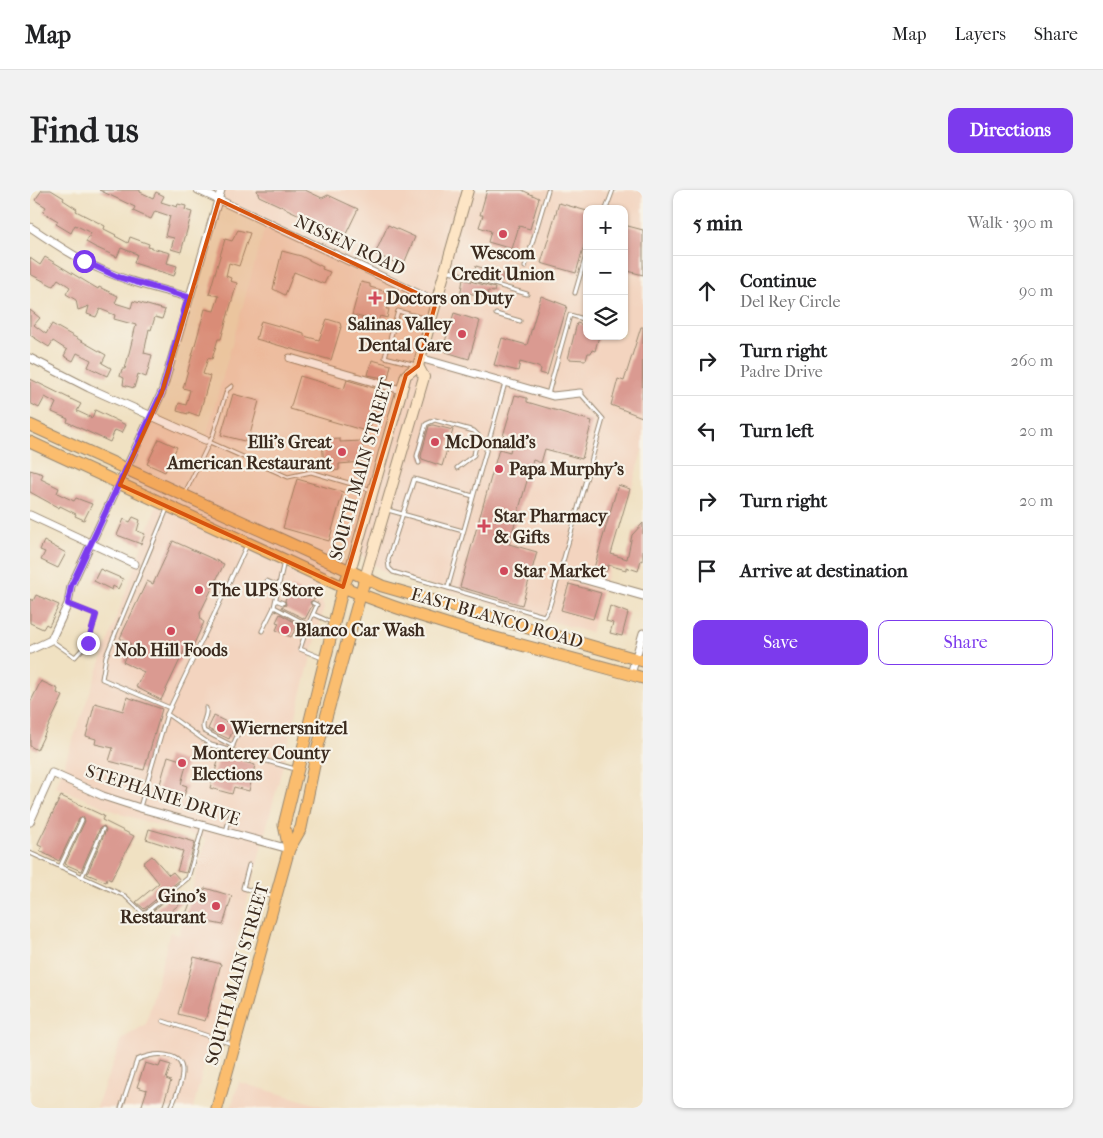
<!DOCTYPE html>
<meta charset="utf-8">
<style>
:root{--surface:#fff;--page:#f2f2f2;--text:#202124;--muted:#757577;--line:#e0e0e0;--accent:#7c3aed}
body{margin:0;font-family:"IM FELL French Canon",serif;background:var(--page);color:var(--text)}
.controls{position:absolute;right:15px;top:15px;display:grid;overflow:hidden;border-radius:10px;box-shadow:0 1px 4px #0004}
.controls button{width:45px;height:45px;display:grid;place-items:center;padding:0;border:0;border-bottom:1px solid var(--line);background:var(--surface);color:var(--text);font:25px sans-serif}
.stop{position:absolute;width:15px;height:15px;margin:-11px;border:4px solid #7c3aed;border-radius:50%;background:#fff}
.stop.end{background:#7c3aed;border-color:#fff;box-shadow:0 1px 5px #0008}
.list{margin:0;padding:0;list-style:none}
h2{display:flex;justify-content:space-between;align-items:center;height:65px;margin:0;padding:0 20px;font-size:21px}
h2 small{font-size:16px;font-weight:400;color:var(--muted)}
.list li{display:grid;grid-template-columns:32px 1fr auto;gap:15px;align-items:center;box-sizing:border-box;height:70px;padding:0 20px;border-top:1px solid var(--line)}
.list b{display:block;font-size:19px;white-space:nowrap}
.list p{margin:0;font-size:16px;white-space:nowrap;color:var(--muted)}
.list em{font-size:16px;font-style:normal;color:var(--muted)}
.actions{display:flex;gap:10px;padding:15px 20px}
.actions a{flex:1;padding:11px 0;border:1px solid var(--accent);border-radius:10px;text-align:center;font-size:18px;color:var(--accent)}
.actions .main{background:var(--accent);color:#fff}
.icon{flex:none;width:28px;height:28px;fill:none;stroke:currentColor;stroke-width:2;stroke-linecap:round;stroke-linejoin:round}
.map{position:relative;flex:none;width:613px;height:918px;overflow:hidden;border-radius:10px}
header{display:flex;align-items:center;gap:30px;box-sizing:border-box;height:70px;padding:0 25px;background:var(--surface);border-bottom:1px solid var(--line)}
header strong{font-size:24px}
nav{display:flex;gap:28px;margin-inline-start:auto;font-size:18px}
.intro{display:flex;align-items:center;justify-content:space-between;box-sizing:border-box;height:120px;padding:0 30px}
h1{margin:0;font-size:35px}
.button{padding:12px 22px;border-radius:10px;background:var(--accent);color:#fff;font-size:18px;font-weight:700}
main{display:flex;gap:30px;padding:0 30px}
aside{flex:1;background:var(--surface);border-radius:10px;box-shadow:0 1px 4px #0004}
.map>svg:first-child{display:block}
</style>
<header>
<strong>Map</strong>
<nav><a>Map</a><a>Layers</a><a>Share</a></nav>
</header>
<div class="intro"><h1>Find us</h1><a class="button">Directions</a></div>
<main>
<div class="map">
<svg width="613" height="918" viewBox="0 0 613 918">
<rect width="100%" height="100%" fill="#f7f3e8"/>
<filter id="ink" filterUnits="userSpaceOnUse"><feTurbulence type="fractalNoise" baseFrequency=".02" numOctaves="2"/><feDisplacementMap in="SourceGraphic" scale="10" xChannelSelector="R" yChannelSelector="G"/><feConvolveMatrix kernelMatrix="1 2 1 2 8 2 1 2 1" color-interpolation-filters="sRGB"/></filter>
<filter id="wash" filterUnits="userSpaceOnUse"><feTurbulence type="fractalNoise" baseFrequency=".0096" numOctaves="4" result="noise"/><feDisplacementMap in="SourceGraphic" scale="20" xChannelSelector="R" yChannelSelector="G"/><feGaussianBlur stdDeviation="1.12" result="paint"/><feColorMatrix in="noise" values="0 0 0 0 0 0 0 0 0 0 0 0 0 0 0 0 0 1.4 0 .05"/><feComposite in="paint" operator="in"/></filter>
<g filter="url(#wash)">
<rect width="100%" height="100%" fill="#f0e1c2"/>
<g fill="#f3d4bf" fill-rule="evenodd">
<path d="M168 0H613V257L561 443 354 382 313 352 303 357 290 407 294 418 163 918H66L92 849 116 834 140 742 149 745 176 649 94 625 26 597 130 306 93 287 121 226 175 250 236 33ZM557 19H594V146H557Z"/>
<polygon points="209,892 299,918 201,918"/>
</g>
<g id="blocks">
<g fill="#da9a91">
<polygon points="12,0 21,0 34,8 33,10 47,19 46,21 75,36 74,39 86,45 85,46 98,53 100,47 119,54 118,57 140,63 137,73 147,76 144,86 104,73 107,64 91,58 87,67 65,57 56,52 61,43 45,35 41,43 26,34 28,31 13,22 16,17 5,10"/>
<polygon points="69,0 110,0 110,2 123,8 126,2 134,6 131,12 147,17 148,14 156,16 155,20 162,22 151,62 141,59 144,48 135,46 140,26 125,21 121,29 103,21 105,17"/>
<polygon points="227,0 275,0 292,8 298,5 328,19 315,46 229,6"/>
<polygon points="457,0 492,0 509,8 500,39 489,36 482,59 458,52 461,41 449,37 453,25 450,25"/>
<polygon points="529,13 557,21 557,45 546,83 511,73"/>
<polygon points="358,35 385,47 373,76 345,64"/>
<polygon points="594,35 613,40 613,85 594,80"/>
<polygon points="208,40 220,43 209,76 199,73 196,86 201,88 200,91 207,93 191,149 188,149 182,169 178,168 173,184 180,186 169,226 158,222 158,224 147,221 149,213 156,215 160,200 153,198 175,119 184,121 189,106 179,104 195,49 202,51"/>
<polygon points="252,61 271,66 293,77 292,79 300,82 294,94 264,82 255,105 243,99"/>
<polygon points="15,67 68,99 69,97 88,106 85,113 101,118 103,111 135,120 132,129 125,127 121,140 119,139 114,163 122,165 119,177 116,187 108,184 104,198 93,195 94,188 90,186 92,179 95,179 106,135 84,129 85,125 70,119 66,127 57,124 59,116 48,120 46,110 36,104 40,97 28,89 23,96 0,84 0,68 10,75"/>
<polygon points="446,76 473,84 471,91 443,85"/>
<polygon points="433,89 465,98 464,102 458,101 456,108 439,103 437,109 430,107"/>
<polygon points="331,92 340,94 340,97 361,103 356,119 359,119 357,128 350,126 348,131 322,125"/>
<polygon points="511,106 537,116 517,185 510,183 511,179 508,177 490,172 488,181 464,175 472,148 497,155"/>
<polygon points="0,120 10,128 4,135 16,144 22,134 76,165 72,173 81,178 77,186 58,177 61,170 47,163 43,171 34,166 37,160 23,151 19,157 0,145"/>
<polygon points="424,123 450,131 439,169 416,162 413,158"/>
<polygon points="297,129 310,133 311,137 301,170 226,149 231,131 274,143 274,146 289,150"/>
<polygon points="547,133 557,136 557,146 569,146 565,161 562,160 561,163 558,163 556,170 538,169"/>
<polygon points="611,137 613,137 612,227 581,215 588,189 594,191"/>
<polygon points="342,170 361,175 358,189 338,185"/>
<polygon points="270,186 314,199 317,190 351,200 339,242 260,219"/>
<polygon points="0,189 51,214 47,221 62,228 65,220 96,235 92,243 85,240 80,252 37,232 38,229 22,222 26,213 15,207 9,218 0,213"/>
<polygon points="203,204 229,211 218,252 191,245"/>
<polygon points="485,205 497,208 497,212 562,231 552,269 515,259 511,273 503,270 479,354 507,362 492,415 430,397 469,259 480,262 483,249 473,246"/>
<polygon points="403,235 423,240 412,276 392,269 391,266 399,236"/>
<polygon points="129,249 147,257 135,282 117,274"/>
<polygon points="310,249 310,252 332,251 333,272 309,274 309,280 301,281 301,277 294,277 292,250"/>
<polygon points="0,280 13,284 11,289 29,298 27,303 44,311 46,308 62,314 54,330 45,326 46,324 30,316 29,318 0,302"/>
<polygon points="267,289 313,302 299,351 253,338"/>
<polygon points="588,295 600,299 581,364 597,369 602,345 613,333 613,371 611,370 608,381 596,377 596,380 578,375 576,382 564,378"/>
<polygon points="103,327 110,330 107,341 115,344 111,354 87,345 94,329 100,332"/>
<polygon points="14,351 36,363 28,378 11,370 15,362 10,360"/>
<polygon points="143,351 194,374 170,423 171,430 174,432 163,456 159,455 155,459 131,510 106,497 114,482 93,472 101,454 90,448 117,391 123,394"/>
<polygon points="70,379 93,389 88,399 83,396 82,400 64,391"/>
<polygon points="539,394 571,403 563,429 531,420"/>
<polygon points="261,397 285,409 280,412 282,416 275,429 251,417 256,415 255,410 258,404 262,403"/>
<polygon points="6,405 29,415 19,436 16,434 13,439 0,433 0,409 3,411"/>
<polygon points="580,416 598,423 592,446 580,443 583,433 576,431"/>
<polygon points="250,424 268,434 261,447 246,440 249,433 246,432"/>
<polygon points="11,491 28,499 27,503 33,506 7,560 0,556 0,513"/>
<polygon points="97,507 132,519 114,580 79,571 83,558 65,554 66,549 56,546 65,513 93,521"/>
<polygon points="184,526 205,536 199,549 178,539"/>
<polygon points="190,565 225,575 219,601 204,597 202,604 180,598"/>
<polygon points="138,566 157,572 151,594 157,596 154,606 146,604 146,607 128,601"/>
<polygon points="31,606 74,626 72,630 104,646 81,690 77,688 76,692 57,684 76,640 74,636 70,638 51,681 35,674 55,631 53,627 49,629 29,671 10,661 12,657 8,655 9,651"/>
<polygon points="119,639 165,652 156,683 147,681 153,661 116,649"/>
<polygon points="122,666 139,685 143,682 150,690 114,719 106,712 129,693 113,673"/>
<polygon points="175,698 202,706 193,735 163,729 162,731 154,729 162,708 169,710 172,700 175,700"/>
<polygon points="145,703 152,712 128,732 120,723"/>
<polygon points="164,767 191,774 175,831 148,824"/>
<polygon points="131,872 141,875 136,889 141,891 132,918 111,918 117,900 107,897 115,873 129,877"/>
</g>
</g>
</g>
<g filter="url(#ink)">
<use href="#blocks" fill-opacity="0" stroke="#968670" stroke-width="1"/>
<g fill="none" stroke-linecap="round" stroke-linejoin="round">
<g stroke="#968670" stroke-width="5">
<g id="service">
<polyline points="576,19 583,0"/>
<polyline points="495,77 518,0"/>
<polyline points="416,80 497,104"/>
<polyline points="545,103 557,62"/>
<polyline points="466,124 490,131"/>
<polyline points="386,175 355,167 368,121 400,130"/>
<polyline points="518,204 540,125 557,130"/>
<polyline points="175,250 258,287 281,282 342,300"/>
<polyline points="389,273 387,266 396,234 405,230 444,241 448,245 444,265 427,278"/>
<polyline points="155,303 183,245 197,200 202,196"/>
<polyline points="443,306 384,289 358,370 359,378 363,382 514,426 519,418 530,382 540,385"/>
<polyline points="137,319 76,466 72,489 140,518"/>
<polyline points="358,320 433,341"/>
<polyline points="530,382 573,229 550,203"/>
<polyline points="237,391 259,401"/>
<polyline points="418,397 475,193"/>
<polyline points="246,410 253,413"/>
<polyline points="244,417 254,371"/>
<polyline points="283,424 301,432"/>
<polyline points="278,435 287,415 283,413"/>
<polyline points="232,441 244,417 278,435 270,459 292,468"/>
<polyline points="22,451 45,467 58,453 66,425 39,414"/>
<path d="M176 518C178 527 170 532 174 541L203 556"/>
<polyline points="137,524 181,555 265,579"/>
<polyline points="202,557 212,535"/>
<polyline points="110,617 137,524 217,355"/>
<polyline points="196,641 202,620"/>
<polyline points="0,663 95,706 114,724 158,688 173,636"/>
<polyline points="219,675 213,698 244,707"/>
<polyline points="30,677 52,630"/>
<polyline points="52,687 73,639"/>
<polyline points="133,831 202,854"/>
<path d="M91 918 107 870C119 863 154 859 152 883 152 894 145 908 141 918"/>
</g>
</g>
<g stroke="#968670" stroke-width="9">
<g id="minor">
<polyline points="168,0 406,112"/>
<path d="M0 37C23 52 45 68 70 79 98 92 129 99 158 107"/>
<polyline points="0,168 59,198 175,250"/>
<polyline points="260,168 371,200"/>
<polyline points="390,168 523,206 550,203"/>
<polyline points="0,325 105,374"/>
<polyline points="0,460 21,450 38,414 41,396 132,202 191,0"/>
<polyline points="601,484 613,443"/>
<polyline points="0,632 22,583 73,606 110,618 259,659"/>
</g>
</g>
<g stroke="#968670" stroke-width="11">
<polyline id="tertiary" points="542,385 613,405"/>
</g>
<g stroke="#968670" stroke-width="12">
<g id="secondary">
<polyline points="320,381 376,185 388,176 438,0"/>
<polyline points="335,388 394,187 388,176"/>
</g>
</g>
<g stroke="#968670" stroke-width="13">
<g id="primary">
<polyline points="0,235 320,381"/>
<polyline points="0,252 313,397"/>
</g>
</g>
<g stroke="#968670" stroke-width="13">
<g id="trunk">
<path d="M313 397C409 438 513 459 613 488"/>
<polyline points="259,659 254,635 313,397 320,381 352,396 613,471"/>
<polyline points="187,918 259,659 271,638 288,556 335,388"/>
</g>
</g>
<use href="#service" stroke="#fff" stroke-width="3"/>
<use href="#minor" stroke="#fff" stroke-width="7"/>
<use href="#tertiary" stroke="#fff" stroke-width="9"/>
<use href="#secondary" stroke="#fde5c5" stroke-width="10"/>
<use href="#primary" stroke="#fbbd6e" stroke-width="11"/>
<use href="#trunk" stroke="#fbbd6e" stroke-width="11"/>
</g>
</g>
<g fill="none" stroke-linecap="round" stroke-linejoin="round" filter="url(#ink)">
<polyline stroke="#7c3aed" stroke-width="6" points="54,71 88,87 158,107 132,202 41,396 38,414 66,425 58,453"/>
</g>
<path fill="#d7540e" fill-opacity="0.2" stroke="#d7540e" stroke-width="4" stroke-linejoin="round" d="M189 10 406 112 388 176 376 185 313 397 90 295 132 202Z"/>
<g fill="#d1495b" stroke="#f7f3e8" stroke-width="2">
<circle cx="473" cy="44" r="5"/>
<path d="M342.5 100.5h5v5h5v5h-5v5h-5v-5h-5v-5h5z"/>
<circle cx="432" cy="144" r="5"/>
<circle cx="405" cy="252" r="5"/>
<circle cx="312" cy="262" r="5"/>
<circle cx="469" cy="279" r="5"/>
<path d="M451.5 328.5h5v5h5v5h-5v5h-5v-5h-5v-5h5z"/>
<circle cx="474" cy="381" r="5"/>
<circle cx="169" cy="400" r="5"/>
<circle cx="255" cy="440" r="5"/>
<circle cx="141" cy="441" r="5"/>
<circle cx="191" cy="538" r="5"/>
<circle cx="152" cy="573" r="5"/>
<circle cx="186" cy="716" r="5"/>
</g>
<g text-anchor="middle" stroke-width="4.5" stroke-linejoin="round" paint-order="stroke">
<g font-size="18" fill="#3b2a1e" stroke="#f7f3e8">
<text transform="translate(320 55) rotate(25)" y="6">NISSEN ROAD</text>
<text transform="translate(331 279) rotate(-74)" y="6">SOUTH MAIN STREET</text>
<text transform="translate(467 428) rotate(16)" y="6">EAST BLANCO ROAD</text>
<text transform="translate(133 605) rotate(18)" y="6">STEPHANIE DRIVE</text>
<text transform="translate(207 784) rotate(-74)" y="6">SOUTH MAIN STREET</text>
</g>
<g font-size="18" font-weight="bold" fill="#3b2a1e" stroke="#f7f3e8" text-anchor="start">
<text x="473" y="69" text-anchor="middle">Wescom<tspan x="473" dy="21">Credit Union</tspan></text>
<text x="356" y="114">Doctors on Duty</text>
<text x="422" y="140" text-anchor="end">Salinas Valley<tspan x="422" dy="21">Dental Care</tspan></text>
<text x="302" y="258" text-anchor="end">Elli's Great<tspan x="302" dy="21">American Restaurant</tspan></text>
<text x="415" y="258">McDonald's</text>
<text x="479" y="285">Papa Murphy's</text>
<text x="464" y="332">Star Pharmacy<tspan x="464" dy="21">&amp; Gifts</tspan></text>
<text x="484" y="387">Star Market</text>
<text x="179" y="406">The UPS Store</text>
<text x="265" y="446">Blanco Car Wash</text>
<text x="141" y="466" text-anchor="middle">Nob Hill Foods</text>
<text x="201" y="544">Wiernersnitzel</text>
<text x="162" y="569">Monterey County<tspan x="162" dy="21">Elections</tspan></text>
<text x="176" y="712" text-anchor="end">Gino's<tspan x="176" dy="21">Restaurant</tspan></text>
</g>
</g>
</svg>
<div class="controls">
<button>+</button>
<button>−</button>
<button><svg class="icon" aria-label="layers" viewBox="0 0 24 24"><path d="M12 4l9 5-9 5-9-5zM3 14l9 5 9-5"/></svg></button>
</div>
<div class="stop" style="left:54px;top:71px"></div>
<div class="stop end" style="left:58px;top:453px"></div>
</div>
<aside>
<h2>5 min<small>Walk · 390 m</small></h2>
<ul class="list">
<li><svg class="icon" aria-label="ahead" viewBox="0 0 24 24"><path d="M12 20V5M6 11l6-6 6 6"/></svg><div><b>Continue</b><p>Del Rey Circle</p></div><em>90 m</em></li>
<li><svg class="icon" aria-label="right" viewBox="0 0 24 24"><path d="M7 20v-9h11M14 6l5 5-5 5"/></svg><div><b>Turn right</b><p>Padre Drive</p></div><em>260 m</em></li>
<li><svg class="icon" aria-label="left" viewBox="0 0 24 24"><path d="M17 20v-9H6M10 6l-5 5 5 5"/></svg><div><b>Turn left</b></div><em>20 m</em></li>
<li><svg class="icon" aria-label="right" viewBox="0 0 24 24"><path d="M7 20v-9h11M14 6l5 5-5 5"/></svg><div><b>Turn right</b></div><em>20 m</em></li>
<li><svg class="icon" aria-label="arrive" viewBox="0 0 24 24"><path d="M6 21V4h12l-3 4 3 4H6"/></svg><div><b>Arrive at destination</b></div></li>
</ul>
<div class="actions"><a class="main">Save</a><a>Share</a></div>
</aside>
</main>
